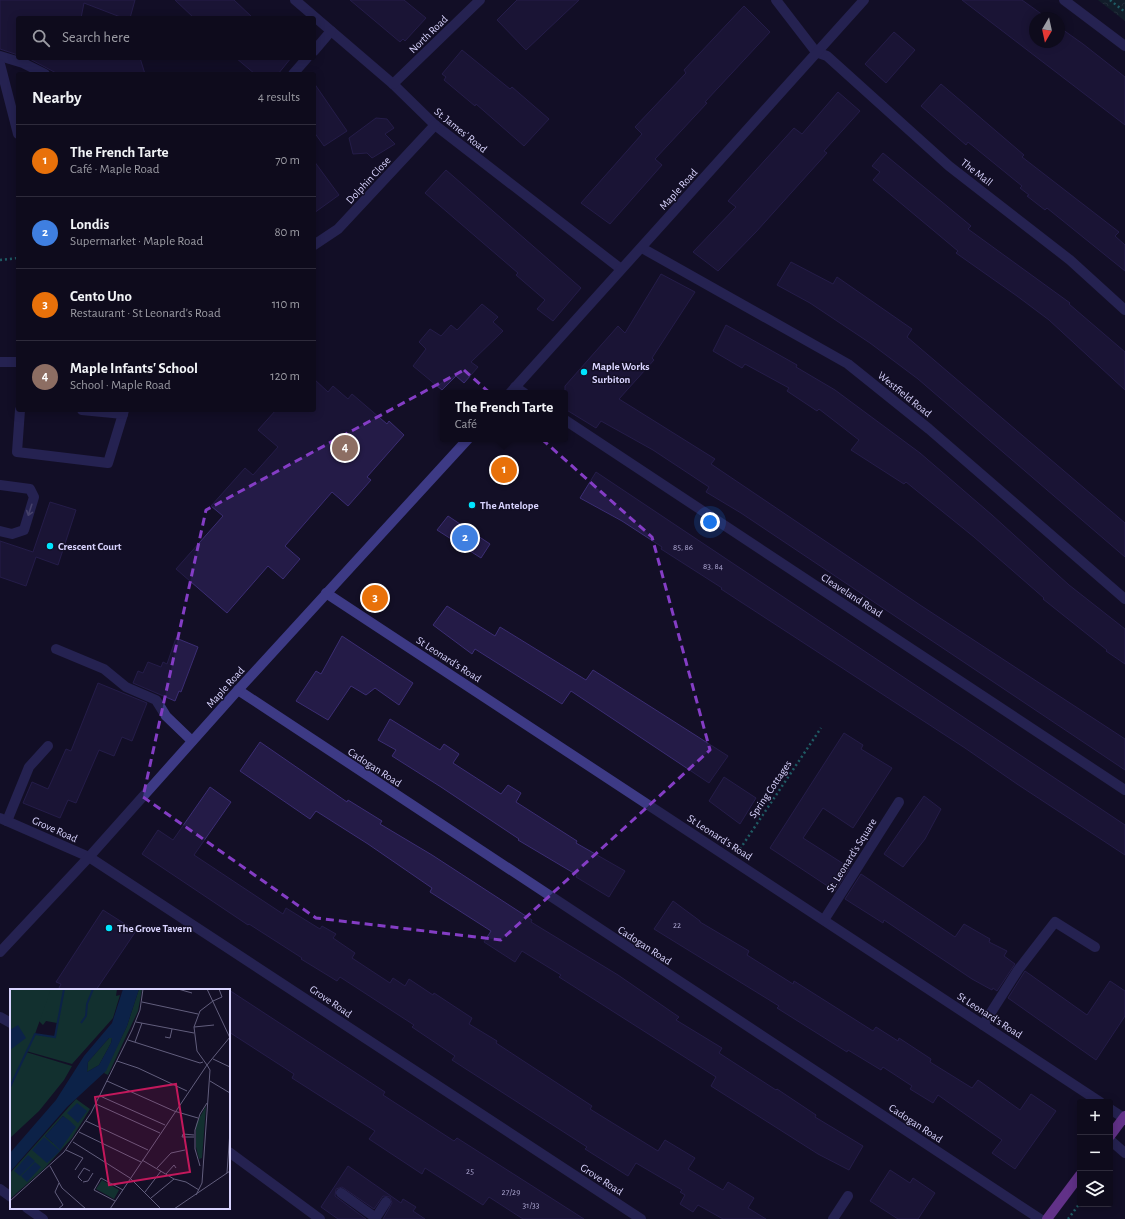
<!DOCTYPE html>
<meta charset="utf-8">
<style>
:root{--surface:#0e0b1c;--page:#171425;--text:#f1f3f6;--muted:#9b9ba3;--line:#2e2b3b;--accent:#d93025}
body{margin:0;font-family:"Alegreya Sans",sans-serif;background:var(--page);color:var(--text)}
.controls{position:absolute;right:12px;bottom:12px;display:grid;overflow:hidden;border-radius:4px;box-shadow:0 2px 10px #0003}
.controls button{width:36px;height:36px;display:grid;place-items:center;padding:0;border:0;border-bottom:1px solid var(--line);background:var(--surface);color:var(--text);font:20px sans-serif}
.compass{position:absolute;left:1029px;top:12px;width:36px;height:36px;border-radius:50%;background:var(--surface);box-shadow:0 2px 10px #0003;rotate:189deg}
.you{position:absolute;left:710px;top:522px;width:14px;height:14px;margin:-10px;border:3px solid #fff;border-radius:50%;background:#1a73e8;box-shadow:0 0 0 6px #1a73e833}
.badge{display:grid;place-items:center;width:26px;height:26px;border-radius:50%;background:var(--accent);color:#fff;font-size:13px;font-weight:700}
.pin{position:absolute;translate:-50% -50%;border:2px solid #fff;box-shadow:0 1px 4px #0006}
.popup{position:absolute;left:440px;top:390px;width:128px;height:52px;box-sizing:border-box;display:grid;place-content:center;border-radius:4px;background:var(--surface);filter:drop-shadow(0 1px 3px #0005);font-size:13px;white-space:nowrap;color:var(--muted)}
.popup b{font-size:15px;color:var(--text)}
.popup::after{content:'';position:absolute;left:50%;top:100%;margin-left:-8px;border:8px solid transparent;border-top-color:var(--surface)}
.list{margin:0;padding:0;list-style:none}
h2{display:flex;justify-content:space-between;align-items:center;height:52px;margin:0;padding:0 16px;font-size:17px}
h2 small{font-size:13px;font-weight:400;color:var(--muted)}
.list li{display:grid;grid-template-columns:26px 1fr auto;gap:12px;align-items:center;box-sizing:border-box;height:72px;padding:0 16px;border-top:1px solid var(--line)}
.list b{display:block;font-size:15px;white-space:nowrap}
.list p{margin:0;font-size:13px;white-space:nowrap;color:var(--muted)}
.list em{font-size:13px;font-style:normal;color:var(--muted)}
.icon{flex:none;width:22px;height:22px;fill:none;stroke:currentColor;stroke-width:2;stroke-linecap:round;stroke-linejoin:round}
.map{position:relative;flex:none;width:1125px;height:1219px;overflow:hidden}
.search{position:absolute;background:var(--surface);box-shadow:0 2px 10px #0003;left:16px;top:16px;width:300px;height:44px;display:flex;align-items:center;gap:10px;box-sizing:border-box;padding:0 14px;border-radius:4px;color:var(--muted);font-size:15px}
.panel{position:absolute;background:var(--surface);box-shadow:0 2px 10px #0003;left:16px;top:72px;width:300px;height:340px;border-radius:4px}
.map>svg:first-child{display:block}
</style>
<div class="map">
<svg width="1125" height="1219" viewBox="0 0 1125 1219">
<defs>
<pattern id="forest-crowns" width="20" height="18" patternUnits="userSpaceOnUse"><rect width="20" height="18" fill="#12302f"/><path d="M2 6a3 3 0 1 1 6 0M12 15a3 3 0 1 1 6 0" fill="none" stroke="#344d4e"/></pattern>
</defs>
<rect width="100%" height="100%" fill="#130f26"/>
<polygon fill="url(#forest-crowns)" points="1098,0 1125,0 1125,21"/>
<g fill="#241b47" stroke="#3b2d73">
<polygon points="0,0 135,0 130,18 123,18 84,3 81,18 18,18 18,55 0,49"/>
<polygon points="175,0 234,0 253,18 194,18"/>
<polygon points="350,0 404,0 426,18 405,41 403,39 400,42"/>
<polygon points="517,0 579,0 526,50 497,20"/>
<polygon points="962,0 1022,0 1047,18 1035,18 1035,42 1059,42 1059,27 1083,44 1125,77 1125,125"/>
<polygon points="744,6 770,32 705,102 707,103 655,159 662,165 610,224 581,203 642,134 635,127 686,73 684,70"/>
<polygon points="894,32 915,50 886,83 865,64"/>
<polygon points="462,50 510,89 512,87 549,119 524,146 476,104 475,106 444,80 446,77 442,74"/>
<polygon points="28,58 140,58 145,74 58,74"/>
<polygon points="236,58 291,58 278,74 255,74"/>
<polygon points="314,83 347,131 324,146 314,132"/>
<polygon points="941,84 1024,155 1022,157 1119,232 1115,236 1125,245 1125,271 1047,208 1045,210 1027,196 1029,195 1020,188 1022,186 968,142 966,145 921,106"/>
<polygon points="838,92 860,111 824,151 827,153 756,232 718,271 693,252 736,207 728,201 794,128 802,134"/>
<polygon points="376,118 387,119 394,128 385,134 395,144 372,158 367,153 353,154 349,138"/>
<polygon points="883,153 971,226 968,229 1070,303 1069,304 1125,352 1125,390 1049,320 1017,296 956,253 958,251 873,180 880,172 872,166"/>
<polygon points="314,161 339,195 314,213"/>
<polygon points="446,170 581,288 553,321 537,309 545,300 516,275 518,273 425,193"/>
<polygon points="791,262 833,284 837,277 912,329 907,337 1125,523 1125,557 918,379 870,343 810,303 777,285"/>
<polygon points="661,274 695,292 652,358 654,360 619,399 715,459 711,464 920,605 1125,739 1125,770 741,513 706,492 709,487 653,450 601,421 596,428 565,409 565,386 618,326 625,333"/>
<polygon points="482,304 498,317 493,322 503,331 471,362 478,367 464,383 456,376 442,390 413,366 426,349 419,342 430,329 441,336 451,325 457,330"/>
<polygon points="726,325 797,365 796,367 835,390 920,453 992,515 1069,585 1125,629 1125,664 1106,651 1107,650 1043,599 1044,598 974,537 906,482 904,484 851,450 859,440 819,409 817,411 787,391 789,388 745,364 742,368 713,351"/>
<polygon points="314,379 328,392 333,386 348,399 352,394 387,424 389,421 404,435 367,477 371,480 348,506 332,492 285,546 300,559 283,579 268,566 227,613 176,569 223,516 211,506 245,468 253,475 278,447 258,430 276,410 314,410"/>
<polygon points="596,472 1125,825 1125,855 1017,784 965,748 721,589 722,588 661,549 662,547 622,521 580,498"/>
<polygon points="50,502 76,510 58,565 36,557 26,586 0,577 0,541 33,552"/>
<polygon points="448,516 490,544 481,558 437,530"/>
<polygon points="447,606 495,636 500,627 586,680 593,670 728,756 709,783 571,691 562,704 475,649 472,654 433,625"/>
<polygon points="342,636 413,683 399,705 375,688 366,695 351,686 328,720 296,701 316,671 321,674"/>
<polygon points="176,638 198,647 181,692 179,691 175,701 133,683 138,671 143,673 148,662 161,667 163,662 167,664"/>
<polygon points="98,683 147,703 132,741 122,737 114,756 99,750 76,803 68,800 60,818 23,803 32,782 48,789 66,749 71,751"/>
<polygon points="390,719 440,750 444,744 459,754 453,763 501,794 508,785 521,793 516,802 577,841 576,843 625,871 609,897 576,877 577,875 518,840 519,839 441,787 392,756 396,750 378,740"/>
<polygon points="844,733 863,745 861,749 892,768 853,828 823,808 803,838 850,868 835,891 770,848"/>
<polygon points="260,742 347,802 348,800 382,821 380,824 432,855 532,920 531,922 618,975 679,1017 676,1020 722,1048 719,1053 776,1090 777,1089 816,1115 815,1117 863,1146 849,1170 818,1154 711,1086 716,1077 559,977 561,975 522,951 515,962 484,942 491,931 430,892 432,888 368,844 316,811 310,819 240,771"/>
<polygon points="724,777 756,798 740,824 709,801"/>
<polygon points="210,787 231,802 194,855 283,914 286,908 320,929 322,926 336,934 333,938 355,953 352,958 390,983 393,978 405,986 409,979 433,995 434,993 472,1018 469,1024 497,1041 496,1043 592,1106 590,1109 658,1151 665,1140 695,1158 688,1169 723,1190 728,1182 754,1198 748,1208 766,1219 723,1219 698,1205 693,1212 680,1204 685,1195 680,1192 682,1190 636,1163 628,1176 585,1149 587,1147 452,1060 455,1056 412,1027 414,1025 340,977 337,981 301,959 302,958 249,924 248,925 142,854 158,830 173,840"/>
<polygon points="924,796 941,809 925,839 903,867 884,854"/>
<polygon points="861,874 955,937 964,924 990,939 989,942 1007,951 1004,956 1015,964 997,991 993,988 992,990 972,979 884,920 883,923 845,899"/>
<polygon points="673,901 700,921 700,922 749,951 747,955 793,984 794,981 873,1031 876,1027 898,1041 899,1038 931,1059 930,1062 972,1088 978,1080 1020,1110 1031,1094 1056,1111 1015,1169 992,1153 1002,1140 938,1095 933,1103 910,1089 912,1086 883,1067 881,1070 848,1050 847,1052 777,1008 779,1006 654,929"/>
<polygon points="103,910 136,931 96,990 58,990 61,984 56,982"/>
<polygon points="1025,971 1087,1015 1110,981 1125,991 1125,1016 1096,1060 1008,998"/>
<polygon points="229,990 385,1092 383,1095 454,1141 457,1138 584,1219 523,1219 489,1197 483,1205 425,1168 422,1174 369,1139 375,1131 292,1078 294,1074 229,1032"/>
<polygon points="348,1166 401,1203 403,1199 416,1207 413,1211 425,1219 383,1219 392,1203 390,1197 383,1196 374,1209 342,1187 336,1189 335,1196 366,1219 338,1219 321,1207"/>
<polygon points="890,1170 910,1183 913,1178 935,1193 918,1219 898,1219 870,1201"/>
</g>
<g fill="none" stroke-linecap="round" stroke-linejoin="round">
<g stroke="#2fb8b0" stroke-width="2.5" stroke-dasharray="2 3" stroke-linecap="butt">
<polyline points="1110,0 1125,12"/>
<polyline points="0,260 18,258 18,261"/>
<polyline points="740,849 821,728"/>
<polyline points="1068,1219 1080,1203"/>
</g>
<g stroke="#3d3a85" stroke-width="10">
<polyline points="0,56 23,63 45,74"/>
<polyline points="0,64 18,134"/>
<polyline points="0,362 18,362"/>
<polyline points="20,410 17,452 108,463 123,414"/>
<polyline points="82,410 123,414 124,410"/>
<polyline points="56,649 104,669 126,687 156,700 166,716 192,741"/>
<polyline points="7,821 29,767 48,746"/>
<polyline points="0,1017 11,1023"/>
<polyline points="983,1025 1018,970 1055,922 1095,947"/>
<polyline points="1110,1140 1125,1153"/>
<polyline points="229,1152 320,1219"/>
<polyline points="341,1193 376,1218"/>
<polyline points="375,1219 386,1202"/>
<polyline points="833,1219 848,1196"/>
</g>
<g stroke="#3d3a85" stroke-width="10">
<polyline points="295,0 393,84 435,125 621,269"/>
<polyline points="776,0 816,52 827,56 949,166 1070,260 1125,310"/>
<polyline points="1064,0 1125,46"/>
<polyline points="314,51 331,31"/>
<polyline points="293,74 307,58"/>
<polyline points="393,84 480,0"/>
<polyline points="314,245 338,229 435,125"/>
<polyline points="642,248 848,364 929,429 1125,599"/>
<polyline points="515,387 524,393"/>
<polyline points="565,420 1125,790"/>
<polyline points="0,485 30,489 34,497 24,530 12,534 0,531"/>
<polyline points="326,593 1100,1102"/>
<polyline points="238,690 1040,1219"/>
<polyline points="0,818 89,857 641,1219"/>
<polyline points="824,920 899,802"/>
<polyline points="1110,1109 1124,1118"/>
<polyline points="0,1189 11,1197"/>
<polyline points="27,1208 43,1219"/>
</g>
<g stroke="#3d3a85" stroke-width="10">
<polyline points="510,393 864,0"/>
<polyline points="0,952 89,857 238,690 468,439"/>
</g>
<g stroke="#c25bff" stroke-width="10">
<polyline points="1110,1136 1125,1116"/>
<polyline points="1047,1219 1080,1175"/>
</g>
</g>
<defs><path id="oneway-shaft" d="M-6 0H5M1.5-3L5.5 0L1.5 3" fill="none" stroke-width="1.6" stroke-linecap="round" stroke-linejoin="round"/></defs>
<use stroke="#837fbc" href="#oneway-shaft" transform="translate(30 510) rotate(108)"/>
<path d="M0 0H1125V1219H0ZM464 370 652 537 710 750 501 940 316 918 143 797 206 510Z" fill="#130f26" fill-opacity=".55" fill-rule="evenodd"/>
<path fill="none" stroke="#843dc5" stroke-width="3" stroke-dasharray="8 5" stroke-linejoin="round" d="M464 370 652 537 710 750 501 940 316 918 143 797 206 510Z"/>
<g fill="#00e5ff" stroke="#130f26" stroke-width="1.5">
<circle cx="584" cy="372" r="4"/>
<circle cx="472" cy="505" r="4"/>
<circle cx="50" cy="546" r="4"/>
<circle cx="109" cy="928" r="4"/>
</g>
<g text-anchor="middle" stroke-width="3" stroke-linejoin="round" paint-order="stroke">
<g font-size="9" fill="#aca6d1">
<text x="683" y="550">85, 86</text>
<text x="713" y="569">83, 84</text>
<text x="677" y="928">22</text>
<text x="470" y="1174">25</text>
<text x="511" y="1195">27/29</text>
<text x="531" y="1208">31/33</text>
</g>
<g font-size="11" fill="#d9d4ff" stroke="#130f26">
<text transform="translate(428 34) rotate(-44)" y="4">North Road</text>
<text transform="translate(461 130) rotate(39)" y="4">St. James' Road</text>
<text transform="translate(977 172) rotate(38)" y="4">The Mall</text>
<text transform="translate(368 180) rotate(-47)" y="4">Dolphin Close</text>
<text transform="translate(678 189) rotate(-48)" y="4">Maple Road</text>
<text transform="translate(905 394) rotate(39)" y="4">Westfield Road</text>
<text transform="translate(852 595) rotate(33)" y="4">Cleaveland Road</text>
<text transform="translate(449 659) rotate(33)" y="4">St Leonard's Road</text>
<text transform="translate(225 687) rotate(-48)" y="4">Maple Road</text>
<text transform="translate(375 767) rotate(33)" y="4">Cadogan Road</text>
<text transform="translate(770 789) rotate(-56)" y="4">Spring Cottages</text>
<text transform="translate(55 829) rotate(24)" y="4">Grove Road</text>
<text transform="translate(720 837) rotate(33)" y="4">St Leonard's Road</text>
<text transform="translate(851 855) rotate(-58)" y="4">St. Leonard's Square</text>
<text transform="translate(645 945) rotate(33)" y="4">Cadogan Road</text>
<text transform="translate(331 1001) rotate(34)" y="4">Grove Road</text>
<text transform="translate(990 1015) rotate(33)" y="4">St Leonard's Road</text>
<text transform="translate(916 1123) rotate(33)" y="4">Cadogan Road</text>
<text transform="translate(602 1179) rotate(33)" y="4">Grove Road</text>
</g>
<g font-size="11" font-weight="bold" fill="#d9d4ff" stroke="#130f26" text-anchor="start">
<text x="592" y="370">Maple Works<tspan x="592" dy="13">Surbiton</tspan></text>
<text x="480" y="509">The Antelope</text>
<text x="58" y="550">Crescent Court</text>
<text x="117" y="932">The Grove Tavern</text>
</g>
</g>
<g transform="translate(10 989)">
<rect width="220" height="220" fill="#130f26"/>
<path d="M40 0H107L106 7 110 6 103 29 62 75 16 62 25 45 45 48 47 34 36 32 33 36 28 31ZM99 49H102L101 54 89 76 77 83 78 73ZM16 63 62 77 54 91 29 122 0 149V100ZM66 110 80 120 62 149 34 180 0 210V184ZM53 127 59 132 43 154 35 147Z" fill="#12302f" fill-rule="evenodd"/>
<path d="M0 0H41L25 45 0 97ZM129 0H132L128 22 98 86 94 84 117 37ZM196 117 192 169 189 170 186 158V135ZM92 191 109 201 104 210 86 200Z" fill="#12302f"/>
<path d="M113 0H129L117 37 96 82 57 118 0 183V164L46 111 74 67 102 34ZM99 49H102L101 54 89 76 77 83 78 73ZM8 36 16 49 0 61V41ZM67 114 77 122 68 134 57 124ZM53 127 60 132 43 154 35 147ZM60 132 66 138 50 161 43 154ZM34 148 50 162 37 174 22 161ZM18 166 25 172 10 187 4 182ZM25 173 31 178 17 193 11 187Z" fill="#0c2248" fill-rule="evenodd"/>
<path fill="none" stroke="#0c2248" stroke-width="2" d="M71 34 76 27 77 15 83 0M0 98 25 45 45 48 54 0"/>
<path fill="none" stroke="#625e7d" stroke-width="1" d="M168 0 182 4M197 0 220 49M203 12 212 8 209 0M132 13 188 25M126 33 184 44M184 38 204 36M155 48 160 49 162 40M118 51 190 74 193 73M125 53 132 34M203 70 220 78M107 72 128 79 177 102M97 92 164 122 188 129M200 92 220 104M90 107 155 136M86 115 150 144M76 132 138 161M69 143 131 173M184 146 173 145 172 148H184M63 153 120 189 151 220M56 161 73 169 65 181M132 171 164 190 176 193 189 201M40 177 52 199 76 220M190 177 185 160V141L190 125 197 114M147 179 161 164 175 161M217 184 220 142M156 185 164 176 166 179M72 192 68 188 74 179 80 182M73 193 78 192 83 184M135 203 151 182M186 206 192 194 200 81 197 76 220 48M141 209 164 190M0 212 54 163 81 124 122 41 130 21 133 0M105 212 84 201 91 189 113 201M48 220 53 216 45 203 49 194M100 220 197 76 187 62 184 38 190 22 203 12M164 220 220 182"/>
<path fill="#c2185b" fill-opacity="0.15" stroke="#c2185b" stroke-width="2" d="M166 95 180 183 99 196 85 108Z"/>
<rect width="220" height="220" fill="none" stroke="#d9d4ff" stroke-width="2"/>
</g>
</svg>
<div class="controls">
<button>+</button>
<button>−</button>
<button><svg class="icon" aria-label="layers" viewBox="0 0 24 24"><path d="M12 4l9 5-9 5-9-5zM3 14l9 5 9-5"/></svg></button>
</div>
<svg class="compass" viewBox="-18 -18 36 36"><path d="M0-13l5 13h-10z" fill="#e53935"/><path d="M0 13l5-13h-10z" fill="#9b9ba3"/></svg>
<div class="you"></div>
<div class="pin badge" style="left:504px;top:470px;background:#e8710a">1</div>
<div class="popup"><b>The French Tarte</b>Café</div>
<div class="pin badge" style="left:465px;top:538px;background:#3f7fe0">2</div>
<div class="pin badge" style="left:375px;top:598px;background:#e8710a">3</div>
<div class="pin badge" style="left:345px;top:448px;background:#8d6e63">4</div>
<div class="search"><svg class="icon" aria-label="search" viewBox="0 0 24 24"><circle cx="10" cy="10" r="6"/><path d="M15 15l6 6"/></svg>Search here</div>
<section class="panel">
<h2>Nearby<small>4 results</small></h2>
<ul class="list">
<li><span class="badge" style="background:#e8710a">1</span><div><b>The French Tarte</b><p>Café · Maple Road</p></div><em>70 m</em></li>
<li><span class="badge" style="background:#3f7fe0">2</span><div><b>Londis</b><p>Supermarket · Maple Road</p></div><em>80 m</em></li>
<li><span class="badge" style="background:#e8710a">3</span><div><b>Cento Uno</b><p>Restaurant · St Leonard's Road</p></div><em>110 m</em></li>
<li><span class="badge" style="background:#8d6e63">4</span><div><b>Maple Infants' School</b><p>School · Maple Road</p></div><em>120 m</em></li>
</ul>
</section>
</div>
